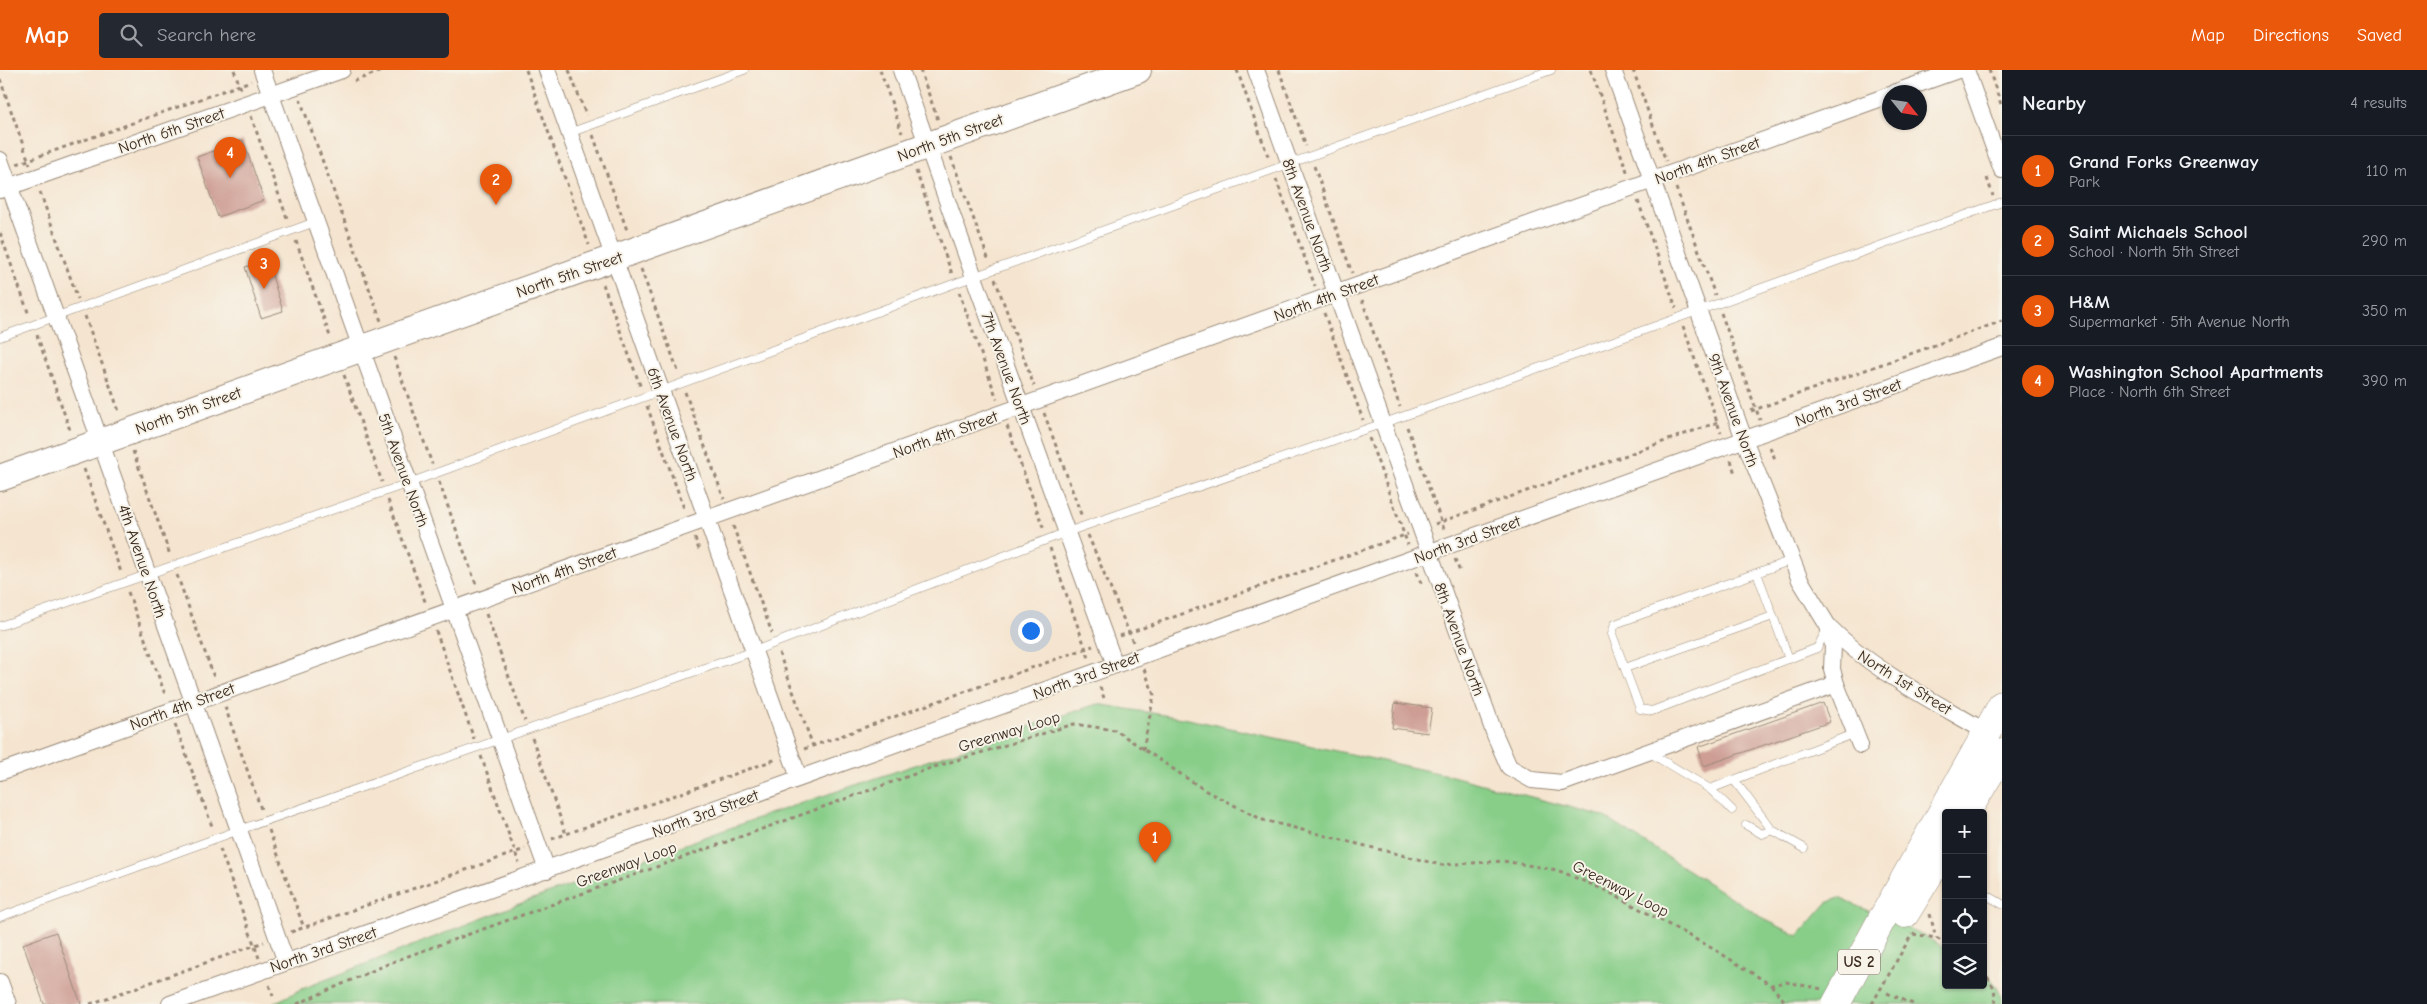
<!DOCTYPE html>
<meta charset="utf-8">
<style>
:root{--surface:#171b24;--page:#242831;--text:#f1f3f6;--muted:#9ea1a6;--line:#363941;--accent:#ea580c}
body{margin:0;font-family:"Comic Neue",sans-serif;background:var(--page);color:var(--text)}
.controls{position:absolute;right:15px;bottom:15px;display:grid;overflow:hidden;border-radius:5px;box-shadow:0 1px 4px #0004}
.controls button{width:45px;height:45px;display:grid;place-items:center;padding:0;border:0;border-bottom:1px solid var(--line);background:var(--surface);color:var(--text);font:25px sans-serif}
.compass{position:absolute;left:1882px;top:15px;width:45px;height:45px;border-radius:50%;background:var(--surface);box-shadow:0 1px 4px #0004;rotate:120deg}
.you{position:absolute;left:1030px;top:560px;width:18px;height:18px;margin:-12px;border:4px solid #fff;border-radius:50%;background:#1a73e8;box-shadow:0 0 0 8px #1a73e833}
.badge{display:grid;place-items:center;width:32px;height:32px;border-radius:50%;background:var(--accent);color:#fff;font-size:16px;font-weight:700}
.pin{position:absolute;translate:-50% -41px;filter:drop-shadow(0 1px 2px #0008)}
.pin::after{content:'';position:absolute;top:26px;width:18px;height:15px;background:inherit;clip-path:polygon(0 0,100% 0,50% 100%)}
.list{margin:0;padding:0;list-style:none}
h2{display:flex;justify-content:space-between;align-items:center;height:65px;margin:0;padding:0 20px;font-size:21px}
h2 small{font-size:16px;font-weight:400;color:var(--muted)}
.list li{display:grid;grid-template-columns:32px 1fr auto;gap:15px;align-items:center;box-sizing:border-box;height:70px;padding:0 20px;border-top:1px solid var(--line)}
.list b{display:block;font-size:19px;white-space:nowrap}
.list p{margin:0;font-size:16px;white-space:nowrap;color:var(--muted)}
.list em{font-size:16px;font-style:normal;color:var(--muted)}
.icon{flex:none;width:28px;height:28px;fill:none;stroke:currentColor;stroke-width:2;stroke-linecap:round;stroke-linejoin:round}
.map{position:relative;flex:none;width:2002px;height:934px;overflow:hidden}
header{display:flex;align-items:center;gap:30px;box-sizing:border-box;height:70px;padding:0 25px;background:var(--accent);color:#fff}
header strong{font-size:24px}
nav{display:flex;gap:28px;margin-inline-start:auto;font-size:18px}
.search{width:350px;height:45px;background:var(--page);display:flex;align-items:center;gap:12px;box-sizing:border-box;padding:0 18px;border-radius:5px;color:var(--muted);font-size:19px}
main{display:flex}
aside{flex:1;background:var(--surface)}
.map>svg:first-child{display:block}
</style>
<header>
<strong>Map</strong>
<div class="search"><svg class="icon" aria-label="search" viewBox="0 0 24 24"><circle cx="10" cy="10" r="6"/><path d="M15 15l6 6"/></svg>Search here</div>
<nav><a>Map</a><a>Directions</a><a>Saved</a></nav>
</header>
<main>
<div class="map">
<svg width="2002" height="934" viewBox="0 0 2002 934">
<rect width="100%" height="100%" fill="#f7f3e8"/>
<filter id="ink" filterUnits="userSpaceOnUse"><feTurbulence type="fractalNoise" baseFrequency=".02" numOctaves="2"/><feDisplacementMap in="SourceGraphic" scale="10" xChannelSelector="R" yChannelSelector="G"/><feConvolveMatrix kernelMatrix="1 2 1 2 8 2 1 2 1" color-interpolation-filters="sRGB"/></filter>
<filter id="wash" filterUnits="userSpaceOnUse"><feTurbulence type="fractalNoise" baseFrequency=".0096" numOctaves="4" result="noise"/><feDisplacementMap in="SourceGraphic" scale="20" xChannelSelector="R" yChannelSelector="G"/><feGaussianBlur stdDeviation="1.12" result="paint"/><feColorMatrix in="noise" values="0 0 0 0 0 0 0 0 0 0 0 0 0 0 0 0 0 1.4 0 .05"/><feComposite in="paint" operator="in"/></filter>
<g filter="url(#wash)">
<rect width="100%" height="100%" fill="#f5e5d0"/>
<path fill="#88ce89" stroke="#627c54" d="M1097 634 1188 649 1452 706 1603 746 1768 851 1798 866 1827 833 1839 828 1923 865 1946 879V915H1983V902C1993 908 2002 923 2002 934H272L302 919 519 834 766 745Z"/>
<g id="blocks">
<g fill="#ce9e94">
<polygon points="243,70 264,130 218,147 197,87"/>
<polygon points="267,190 283,241 261,248 245,197"/>
<polygon points="1395,633 1432,638 1428,663 1392,658"/>
<polygon points="1823,633 1830,652 1704,696 1698,677"/>
<polygon points="56,862 81,934 44,934 23,874"/>
</g>
</g>
</g>
<g filter="url(#ink)">
<use href="#blocks" fill-opacity="0" stroke="#988877" stroke-width="1"/>
<g fill="none" stroke-linecap="round" stroke-linejoin="round">
<g stroke="#988877" stroke-width="9">
<g id="service">
<polyline points="569,63 744,0"/>
<polyline points="0,267 315,152"/>
<polyline points="1792,490 1615,554 1612,564 1640,639 1652,641 1817,578 1827,559"/>
<polyline points="1757,503 1789,589"/>
<polyline points="0,556 409,413 956,213 1551,0"/>
<polyline points="1625,598 1773,546"/>
<polyline points="1650,683 1710,719 1732,740"/>
<polyline points="1734,710 1772,760 1804,778"/>
<polyline points="1710,719 1856,663"/>
<polyline points="1746,755 1762,764 1772,760"/>
<polyline points="1983,823 2002,834"/>
<polyline points="0,847 239,760 754,581 1067,462 1404,346 2002,132"/>
</g>
</g>
<g stroke="#988877" stroke-width="18">
<g id="minor">
<polyline points="262,0 547,800"/>
<polyline points="547,0 799,708"/>
<polyline points="901,0 974,207 1115,595"/>
<polyline points="1256,0 1495,665 1509,697 1532,710 1562,713 1836,614"/>
<polyline points="1613,0 1744,369 1800,510 1828,556 1833,575 1832,599 1836,614 1860,675"/>
<polyline points="1966,0 2002,100"/>
<polyline points="1896,22 1958,0"/>
<polyline points="0,90 286,892"/>
<polyline points="0,120 342,0"/>
<path d="M1828 556C1873 601 1932 630 1986 662"/>
<polyline points="0,702 1890,25"/>
<polyline points="0,912 8,934"/>
<polyline points="170,934 2002,277"/>
</g>
</g>
<g stroke="#988877" stroke-width="28">
<polyline id="primary" points="0,408 1138,0"/>
</g>
<g stroke="#988877" stroke-width="29">
<g id="trunk">
<polyline points="1966,743 2002,683"/>
<polyline points="1905,844 1946,777"/>
<polyline points="1882,849 2002,635"/>
</g>
</g>
<g stroke="#988877" stroke-width="3" stroke-dasharray="4 4" stroke-linecap="butt">
<polyline points="234,0 241,19"/>
<polyline points="526,0 589,175"/>
<polyline points="569,0 586,45"/>
<polyline points="880,0 902,63"/>
<polyline points="920,0 938,50"/>
<polyline points="1237,0 1269,89"/>
<polyline points="1279,0 1306,76"/>
<polyline points="1591,0 1628,104"/>
<polyline points="1633,0 1666,91"/>
<polyline points="1989,0 2002,37"/>
<polyline points="0,9 30,95"/>
<polyline points="354,11 384,0"/>
<polyline points="300,29 381,251"/>
<polyline points="251,46 288,151"/>
<polyline points="593,65 628,163"/>
<polyline points="951,87 989,191"/>
<polyline points="17,94 251,11"/>
<polyline points="1314,96 1352,203"/>
<polyline points="916,101 952,204"/>
<polyline points="1987,108 1993,126"/>
<polyline points="1276,109 1315,216"/>
<polyline points="1676,118 1715,225"/>
<polyline points="40,122 78,229"/>
<polyline points="1638,131 1676,238"/>
<polyline points="0,163 29,245"/>
<polyline points="296,171 331,269"/>
<polyline points="641,199 679,304"/>
<polyline points="995,209 1034,316"/>
<polyline points="603,214 641,318"/>
<polyline points="959,222 997,329"/>
<polyline points="1362,230 1400,337"/>
<polyline points="1324,243 1363,350"/>
<polyline points="1721,243 1760,350"/>
<polyline points="85,246 120,344"/>
<polyline points="1683,256 1721,363"/>
<polyline points="37,265 71,363"/>
<polyline points="394,287 432,394"/>
<polyline points="344,305 382,412"/>
<polyline points="685,322 724,429"/>
<polyline points="647,336 685,441"/>
<polyline points="1751,341 2002,251"/>
<polyline points="1044,343 1082,447"/>
<polyline points="1007,356 1044,460"/>
<polyline points="1407,357 1445,462"/>
<polyline points="1369,368 1408,475"/>
<polyline points="1770,377 1775,389"/>
<polyline points="133,381 170,485"/>
<polyline points="1731,390 1735,404"/>
<polyline points="84,399 121,502"/>
<polyline points="439,412 477,517"/>
<polyline points="388,430 426,534"/>
<polyline points="1435,454 1721,351"/>
<polyline points="733,456 772,563"/>
<polyline points="1088,465 1133,572"/>
<polyline points="695,468 700,483"/>
<polyline points="1050,478 1089,588"/>
<polyline points="1455,489 1460,502"/>
<polyline points="1417,502 1422,516"/>
<polyline points="177,505 215,610"/>
<polyline points="128,522 166,627"/>
<polyline points="486,544 525,651"/>
<polyline points="436,561 474,669"/>
<polyline points="1120,566 1408,464"/>
<polyline points="779,583 813,676"/>
<polyline points="1100,617 1104,628"/>
<polyline points="225,637 262,742"/>
<polyline points="175,654 213,759"/>
<polyline points="532,668 566,764"/>
<polyline points="804,679 1093,576"/>
<polyline points="1143,680 1154,625 1144,599"/>
<polyline points="481,686 519,793"/>
<polyline points="269,760 304,858"/>
<polyline points="552,769 777,689"/>
<polyline points="220,779 259,888"/>
<polyline points="1930,844 1936,868"/>
<polyline points="291,862 525,779"/>
<polyline points="1913,864 1936,868 1946,874"/>
<polyline points="1983,900 1994,918 1996,934"/>
<polyline points="269,915 273,926"/>
<polyline points="1771,915 1787,934"/>
<polyline points="1887,923 1913,934"/>
<polyline points="90,934 264,872"/>
<polyline points="297,934 397,890 715,776 931,698 1074,654 1115,660 1206,721 1263,750 1441,795 1503,791 1557,800 1605,820 1717,881 1771,915 1786,912 1822,919"/>
</g>
<use href="#service" stroke="#fff" stroke-width="8"/>
<use href="#minor" stroke="#fff" stroke-width="16"/>
<use href="#primary" stroke="#fff" stroke-width="26"/>
<use href="#trunk" stroke="#fff" stroke-width="28"/>
<g stroke="#988877" stroke-width="29" stroke-linecap="butt">
<polyline id="trunk-bridge" points="1836,934 1882,849"/>
</g>
<polyline stroke="#988877" stroke-width="3" stroke-dasharray="4 4" stroke-linecap="butt" points="1872,934 1912,864"/>
<use href="#trunk-bridge" stroke="#fff" stroke-width="28"/>
</g>
</g>
<g text-anchor="middle" stroke-width="4" stroke-linejoin="round" paint-order="stroke">
<rect fill="#f7f3e8" stroke="#73665b" stroke-width="1" x="1838" y="879.5" width="42" height="25" rx="4"/>
<g font-size="15" font-weight="bold" fill="#3b2a1e">
<text x="1859" y="897">US 2</text>
</g>
<g font-size="16" fill="#3b2a1e" stroke="#f7f3e8">
<text transform="translate(171 60) rotate(-19)" y="6">North 6th Street</text>
<text transform="translate(950 67) rotate(-20)" y="6">North 5th Street</text>
<text transform="translate(1707 90) rotate(-20)" y="6">North 4th Street</text>
<text transform="translate(1308 145) rotate(70)" y="6">8th Avenue North</text>
<text transform="translate(569 204) rotate(-19)" y="6">North 5th Street</text>
<text transform="translate(1326 227) rotate(-20)" y="6">North 4th Street</text>
<text transform="translate(1007 298) rotate(70)" y="6">7th Avenue North</text>
<text transform="translate(1848 332) rotate(-20)" y="6">North 3rd Street</text>
<text transform="translate(188 340) rotate(-20)" y="6">North 5th Street</text>
<text transform="translate(1734 340) rotate(70)" y="6">9th Avenue North</text>
<text transform="translate(673 354) rotate(70)" y="6">6th Avenue North</text>
<text transform="translate(945 364) rotate(-20)" y="6">North 4th Street</text>
<text transform="translate(404 400) rotate(70)" y="6">5th Avenue North</text>
<text transform="translate(1467 469) rotate(-20)" y="6">North 3rd Street</text>
<text transform="translate(143 491) rotate(71)" y="6">4th Avenue North</text>
<text transform="translate(564 500) rotate(-20)" y="6">North 4th Street</text>
<text transform="translate(1460 569) rotate(70)" y="6">8th Avenue North</text>
<text transform="translate(1086 605) rotate(-20)" y="6">North 3rd Street</text>
<text transform="translate(1905 612) rotate(32)" y="6">North 1st Street</text>
<text transform="translate(182 636) rotate(-20)" y="6">North 4th Street</text>
<text transform="translate(1009 661) rotate(-17)" y="6">Greenway Loop</text>
<text transform="translate(705 743) rotate(-20)" y="6">North 3rd Street</text>
<text transform="translate(626 794) rotate(-20)" y="6">Greenway Loop</text>
<text transform="translate(1621 818) rotate(27)" y="6">Greenway Loop</text>
<text transform="translate(323 879) rotate(-19)" y="6">North 3rd Street</text>
</g>
</g>
</svg>
<div class="controls">
<button>+</button>
<button>−</button>
<button><svg class="icon" aria-label="locate" viewBox="0 0 24 24"><circle cx="12" cy="12" r="6"/><path d="M12 2v4M12 18v4M2 12h4M18 12h4"/></svg></button>
<button><svg class="icon" aria-label="layers" viewBox="0 0 24 24"><path d="M12 4l9 5-9 5-9-5zM3 14l9 5 9-5"/></svg></button>
</div>
<svg class="compass" viewBox="-18 -18 36 36"><path d="M0-13l5 13h-10z" fill="#e53935"/><path d="M0 13l5-13h-10z" fill="#9ea1a6"/></svg>
<div class="you"></div>
<div class="pin badge" style="left:1155px;top:793px">1</div>
<div class="pin badge" style="left:496px;top:135px">2</div>
<div class="pin badge" style="left:264px;top:219px">3</div>
<div class="pin badge" style="left:230px;top:108px">4</div>
</div>
<aside>
<h2>Nearby<small>4 results</small></h2>
<ul class="list">
<li><span class="badge">1</span><div><b>Grand Forks Greenway</b><p>Park</p></div><em>110 m</em></li>
<li><span class="badge">2</span><div><b>Saint Michaels School</b><p>School · North 5th Street</p></div><em>290 m</em></li>
<li><span class="badge">3</span><div><b>H&amp;M</b><p>Supermarket · 5th Avenue North</p></div><em>350 m</em></li>
<li><span class="badge">4</span><div><b>Washington School Apartments</b><p>Place · North 6th Street</p></div><em>390 m</em></li>
</ul>
</aside>
</main>
